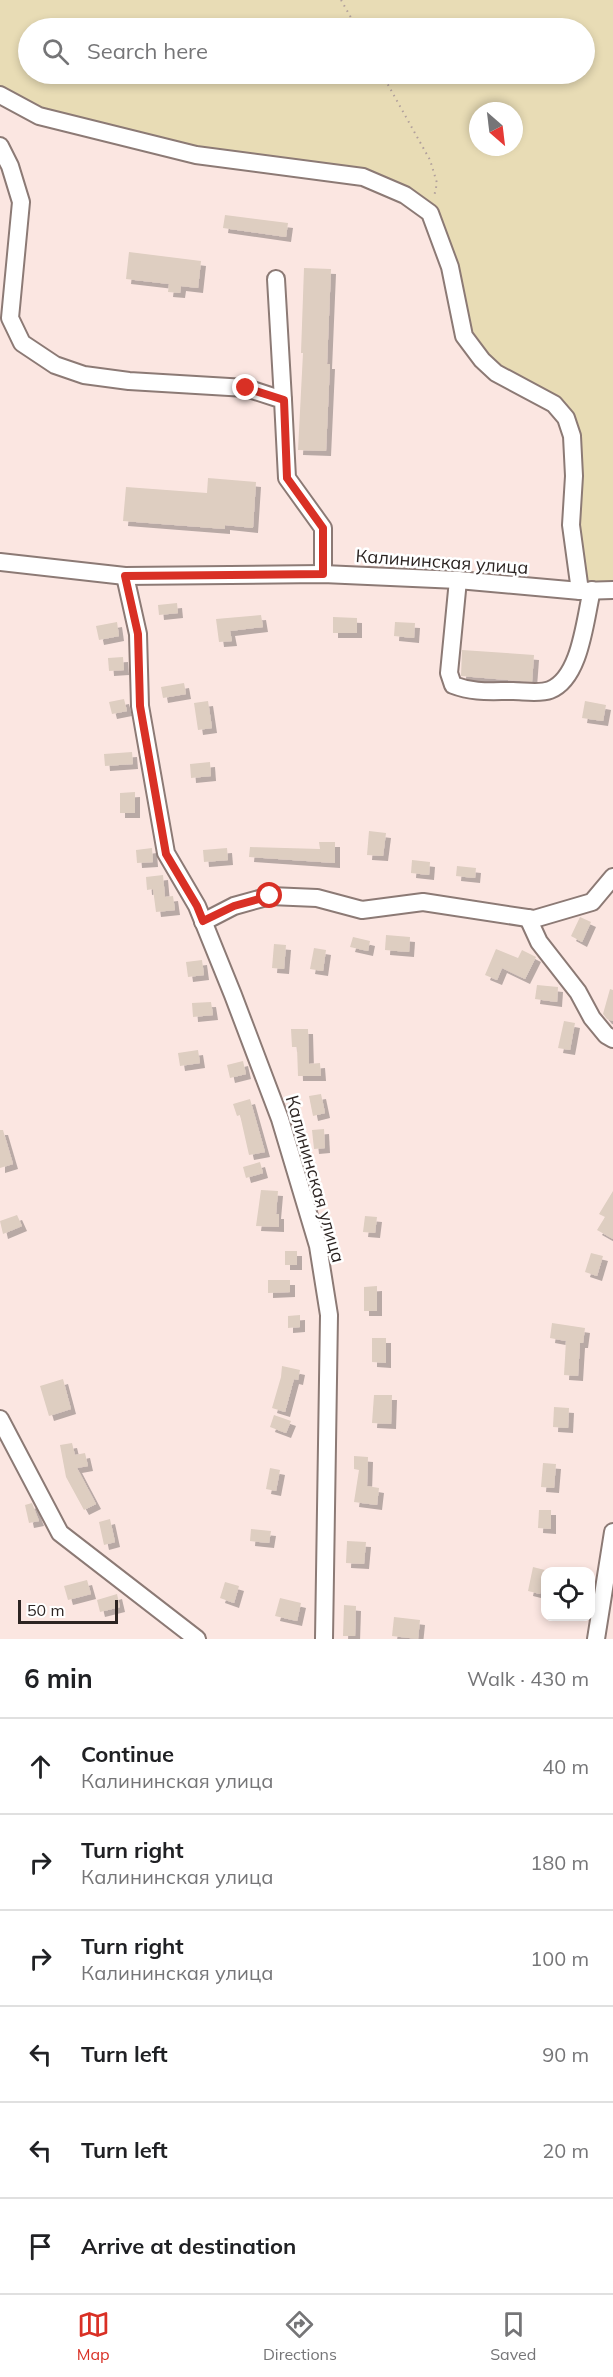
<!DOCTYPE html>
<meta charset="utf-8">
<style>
:root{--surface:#fff;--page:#f6f6f6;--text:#202124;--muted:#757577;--line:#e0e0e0;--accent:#d93025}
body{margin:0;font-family:Mulish,sans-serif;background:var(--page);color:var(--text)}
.controls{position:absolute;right:18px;bottom:18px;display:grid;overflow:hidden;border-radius:12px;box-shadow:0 3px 9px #0003}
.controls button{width:54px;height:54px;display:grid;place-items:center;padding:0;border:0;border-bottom:2px solid var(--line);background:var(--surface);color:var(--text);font:30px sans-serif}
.compass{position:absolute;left:469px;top:102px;width:54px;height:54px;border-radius:50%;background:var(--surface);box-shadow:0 3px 9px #0003;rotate:152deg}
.scale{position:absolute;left:18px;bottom:15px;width:100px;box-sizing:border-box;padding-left:6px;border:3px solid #2c2422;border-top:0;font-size:16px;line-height:21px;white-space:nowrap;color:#2c2422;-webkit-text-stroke:4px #fff;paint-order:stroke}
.stop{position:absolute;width:18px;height:18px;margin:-14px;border:4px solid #d93025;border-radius:50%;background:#fff}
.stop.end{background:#d93025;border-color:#fff;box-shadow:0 2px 6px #0008}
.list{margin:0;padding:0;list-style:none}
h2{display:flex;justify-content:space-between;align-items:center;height:78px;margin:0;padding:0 24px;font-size:26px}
h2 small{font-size:20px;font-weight:400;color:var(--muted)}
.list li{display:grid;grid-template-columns:39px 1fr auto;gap:18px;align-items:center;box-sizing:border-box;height:96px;padding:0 24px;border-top:2px solid var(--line)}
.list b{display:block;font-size:22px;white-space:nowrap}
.list p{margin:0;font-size:20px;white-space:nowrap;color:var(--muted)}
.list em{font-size:20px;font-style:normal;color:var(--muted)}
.icon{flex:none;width:33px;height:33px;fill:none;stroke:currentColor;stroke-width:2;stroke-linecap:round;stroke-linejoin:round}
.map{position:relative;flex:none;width:613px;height:1639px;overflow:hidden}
.search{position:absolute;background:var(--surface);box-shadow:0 3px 9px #0003;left:18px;right:18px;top:18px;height:66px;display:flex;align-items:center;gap:15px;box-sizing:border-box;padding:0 21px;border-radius:33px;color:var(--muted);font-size:22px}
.sheet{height:654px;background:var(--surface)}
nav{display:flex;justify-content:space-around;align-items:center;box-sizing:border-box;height:84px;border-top:2px solid var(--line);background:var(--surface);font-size:16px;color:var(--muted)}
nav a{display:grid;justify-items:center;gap:3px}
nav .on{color:var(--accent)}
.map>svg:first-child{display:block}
</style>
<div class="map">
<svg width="613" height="1639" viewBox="0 0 613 1639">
<defs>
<filter id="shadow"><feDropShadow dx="5" dy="5" stdDeviation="0" flood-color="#0004"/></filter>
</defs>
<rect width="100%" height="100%" fill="#fbe6e1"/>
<path fill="#e8dcb5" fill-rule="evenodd" d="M0 0H613V590L580 591 566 418 530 393 464 336 430 213 363 177 104 133 0 95ZM28 28H584V74H28ZM478 111H514V147H478Z"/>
<g fill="#decec1" filter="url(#shadow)">
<polygon points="225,215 288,223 286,237 223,228"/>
<polygon points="129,252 201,261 198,288 181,286 180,293 168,292 169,284 126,279"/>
<polygon points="304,268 331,269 327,364 330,364 326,451 298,450 303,353 301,353"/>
<polygon points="208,478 256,482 253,528 225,525 225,529 123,521 126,487 207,493"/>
<polygon points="177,603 178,613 159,615 158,605"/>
<polygon points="261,615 263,627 230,631 232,641 219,642 216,619"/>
<polygon points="333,617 357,618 357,633 333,633"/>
<polygon points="117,622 119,636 99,640 96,626"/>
<polygon points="395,622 415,623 414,638 394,636"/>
<polygon points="462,650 534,655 532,682 461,676"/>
<polygon points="123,657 124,670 109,671 108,658"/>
<polygon points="184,683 186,694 163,698 161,687"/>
<polygon points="124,699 127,711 112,714 109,702"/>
<polygon points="208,701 212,728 198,730 194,703"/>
<polygon points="585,701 606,705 603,721 582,718"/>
<polygon points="132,752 133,764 105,766 104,754"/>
<polygon points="210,762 211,776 191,778 190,764"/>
<polygon points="135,792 135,813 120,813 120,793"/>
<polygon points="369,831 386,833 383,856 367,855"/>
<polygon points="319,842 335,842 335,863 249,857 250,847 320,849"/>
<polygon points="152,848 153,862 137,863 136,850"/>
<polygon points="227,848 228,860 204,862 203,850"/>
<polygon points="412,860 430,862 429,875 411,873"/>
<polygon points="457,866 476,868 475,878 456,876"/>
<polygon points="163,875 165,897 173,896 175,910 156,912 153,889 147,890 146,877"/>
<polygon points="580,917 591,922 582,942 571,936"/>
<polygon points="386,935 410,937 409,952 385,950"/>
<polygon points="353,937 370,941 368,951 350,947"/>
<polygon points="274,944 286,945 284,969 272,968"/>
<polygon points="314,948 326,950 323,971 310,969"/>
<polygon points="496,949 518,958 522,950 536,957 525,979 502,968 497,980 485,975"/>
<polygon points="202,960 204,975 188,977 186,962"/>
<polygon points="537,985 558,987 557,1002 535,999"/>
<polygon points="610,989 613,990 613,1021 607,1019 603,1014"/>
<polygon points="211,1002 213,1015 193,1017 192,1003"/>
<polygon points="564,1021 575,1023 570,1050 558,1048"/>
<polygon points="291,1029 308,1029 309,1064 320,1063 321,1076 298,1076 297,1047 292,1047"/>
<polygon points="198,1050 200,1063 180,1066 178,1053"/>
<polygon points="243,1061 246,1074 230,1078 227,1065"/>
<polygon points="321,1094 325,1113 313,1116 309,1096"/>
<polygon points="250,1099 265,1152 249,1155 240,1115 237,1116 233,1104"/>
<polygon points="324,1129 325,1148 314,1149 312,1130"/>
<polygon points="0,1130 3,1130 13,1164 0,1168"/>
<polygon points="260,1162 263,1173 246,1178 243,1167"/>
<polygon points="261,1190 278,1191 276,1214 279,1214 279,1227 256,1226"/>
<polygon points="613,1191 613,1239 597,1230 605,1217 599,1214"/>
<polygon points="17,1215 22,1226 3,1234 0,1221"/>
<polygon points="365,1216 377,1217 375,1233 363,1232"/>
<rect x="285" y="1251" width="12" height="14"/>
<polygon points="591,1253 603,1256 597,1276 585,1272"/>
<polygon points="268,1280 290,1280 290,1292 268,1293"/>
<polygon points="377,1286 377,1311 364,1311 364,1287"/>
<polygon points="300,1315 300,1327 288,1328 288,1316"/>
<polygon points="552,1323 585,1328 583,1343 580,1343 578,1376 564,1375 566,1341 550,1338"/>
<polygon points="372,1338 386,1338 386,1363 372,1362"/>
<polygon points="282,1366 300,1370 298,1380 294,1379 285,1412 272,1408 281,1377"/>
<polygon points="63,1379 71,1409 49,1416 40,1386"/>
<polygon points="374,1395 392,1395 391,1424 372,1423"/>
<polygon points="554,1407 569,1408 568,1428 553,1427"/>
<polygon points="274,1415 291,1421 286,1433 270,1427"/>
<polygon points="72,1443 75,1455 85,1453 88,1466 77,1468 96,1504 84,1510 66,1477 60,1445"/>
<polygon points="354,1456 368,1457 367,1486 379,1488 377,1505 354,1502 359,1470 354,1469"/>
<polygon points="543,1463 556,1464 554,1488 541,1487"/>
<polygon points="270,1468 280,1470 276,1491 266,1489"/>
<polygon points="32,1503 39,1521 29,1523 25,1505"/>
<polygon points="539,1510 551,1510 551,1529 538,1528"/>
<polygon points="110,1519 115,1542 104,1545 99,1522"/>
<polygon points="251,1529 271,1531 269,1543 250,1541"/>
<polygon points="347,1541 366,1542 364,1564 346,1563"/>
<polygon points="533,1567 545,1570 540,1594 528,1591"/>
<polygon points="87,1580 91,1594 68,1600 64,1586"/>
<polygon points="225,1582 239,1586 234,1603 220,1598"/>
<polygon points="117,1594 120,1607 100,1612 97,1600"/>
<polygon points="280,1598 301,1603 297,1621 275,1616"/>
<polygon points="344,1605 356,1606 355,1636 343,1636"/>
<polygon points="394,1617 420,1620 418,1639 392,1636"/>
</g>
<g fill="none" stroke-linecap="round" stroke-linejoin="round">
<g stroke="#8c7a75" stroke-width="20">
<g id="minor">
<polyline points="0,95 39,116 196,155 363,177 405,195 430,213 450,267 464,336 482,360 496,373 554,404 566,418 572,436 574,476 571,525 580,591"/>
<polyline points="0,146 10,166 21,202 10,318 22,343 55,365 84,375 129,381 246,388 283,400 287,478 323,528 323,574"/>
<polyline points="276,279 283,400"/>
<polyline points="0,562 125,576 323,574 458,580 580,591 613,590"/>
<polyline points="125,576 138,634 140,706 166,853 197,906 233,995 280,1119 318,1246 329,1315 324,1639"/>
<path d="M458 580 449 673 453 685C474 693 490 691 513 691 523 691 540 694 550 690 581 678 585 618 592 590"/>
<polyline points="528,918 539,942 578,992 592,1018 606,1035 613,1039"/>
<polyline points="203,922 234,906 270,896 317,898 362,910 423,902 534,919 592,902 613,877"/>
<polyline points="0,1419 60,1533 197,1639"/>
<polyline points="596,1639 613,1532"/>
</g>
</g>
<g stroke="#b09f9c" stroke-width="2" stroke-dasharray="1.5 4.5" stroke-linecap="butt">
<polyline points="341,0 357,28"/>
<polyline points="382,74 430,160 437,183 434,197"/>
</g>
<use href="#minor" stroke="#fff" stroke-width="16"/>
</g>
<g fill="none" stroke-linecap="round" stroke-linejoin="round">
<polyline stroke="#d93025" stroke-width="8" points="246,388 284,400 287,478 323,528 323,574 125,576 138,634 140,706 166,854 197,906 203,921 234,906 270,896"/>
</g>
<g text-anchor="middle" stroke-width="5" stroke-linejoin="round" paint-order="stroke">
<g font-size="18" fill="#2c2422" stroke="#fff">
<text transform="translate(442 562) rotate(4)" y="6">Калининская улица</text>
<text transform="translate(315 1179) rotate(74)" y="6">Калининская улица</text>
</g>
</g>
</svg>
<div class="controls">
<button><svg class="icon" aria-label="locate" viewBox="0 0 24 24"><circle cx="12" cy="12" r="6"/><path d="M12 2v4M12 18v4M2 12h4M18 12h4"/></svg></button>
</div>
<svg class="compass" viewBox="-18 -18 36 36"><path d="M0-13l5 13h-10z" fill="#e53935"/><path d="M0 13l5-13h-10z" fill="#757577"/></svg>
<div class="scale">50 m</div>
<div class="stop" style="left:270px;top:896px"></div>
<div class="stop end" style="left:246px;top:388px"></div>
<div class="search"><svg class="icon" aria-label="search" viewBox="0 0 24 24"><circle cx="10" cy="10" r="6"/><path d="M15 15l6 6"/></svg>Search here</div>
</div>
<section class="sheet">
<h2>6 min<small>Walk · 430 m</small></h2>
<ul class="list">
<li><svg class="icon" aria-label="ahead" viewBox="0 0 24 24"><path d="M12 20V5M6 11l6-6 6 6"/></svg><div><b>Continue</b><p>Калининская улица</p></div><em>40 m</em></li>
<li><svg class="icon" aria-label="right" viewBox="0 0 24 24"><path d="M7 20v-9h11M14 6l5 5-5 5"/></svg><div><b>Turn right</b><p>Калининская улица</p></div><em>180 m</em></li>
<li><svg class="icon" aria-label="right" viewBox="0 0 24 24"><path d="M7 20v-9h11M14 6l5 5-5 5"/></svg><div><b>Turn right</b><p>Калининская улица</p></div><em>100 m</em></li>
<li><svg class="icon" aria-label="left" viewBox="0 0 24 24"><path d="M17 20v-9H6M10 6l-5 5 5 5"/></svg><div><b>Turn left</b></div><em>90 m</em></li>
<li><svg class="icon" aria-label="left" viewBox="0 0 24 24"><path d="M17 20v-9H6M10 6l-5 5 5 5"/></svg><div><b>Turn left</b></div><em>20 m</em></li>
<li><svg class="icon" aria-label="arrive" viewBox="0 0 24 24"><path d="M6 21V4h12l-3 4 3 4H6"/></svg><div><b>Arrive at destination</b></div></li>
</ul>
</section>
<nav>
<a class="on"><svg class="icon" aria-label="map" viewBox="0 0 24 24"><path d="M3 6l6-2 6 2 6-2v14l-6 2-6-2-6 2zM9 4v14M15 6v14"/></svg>Map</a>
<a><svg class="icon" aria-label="directions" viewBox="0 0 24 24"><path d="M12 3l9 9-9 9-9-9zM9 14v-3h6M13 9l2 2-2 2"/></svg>Directions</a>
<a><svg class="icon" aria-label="saved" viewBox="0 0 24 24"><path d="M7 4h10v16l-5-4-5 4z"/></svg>Saved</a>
</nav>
